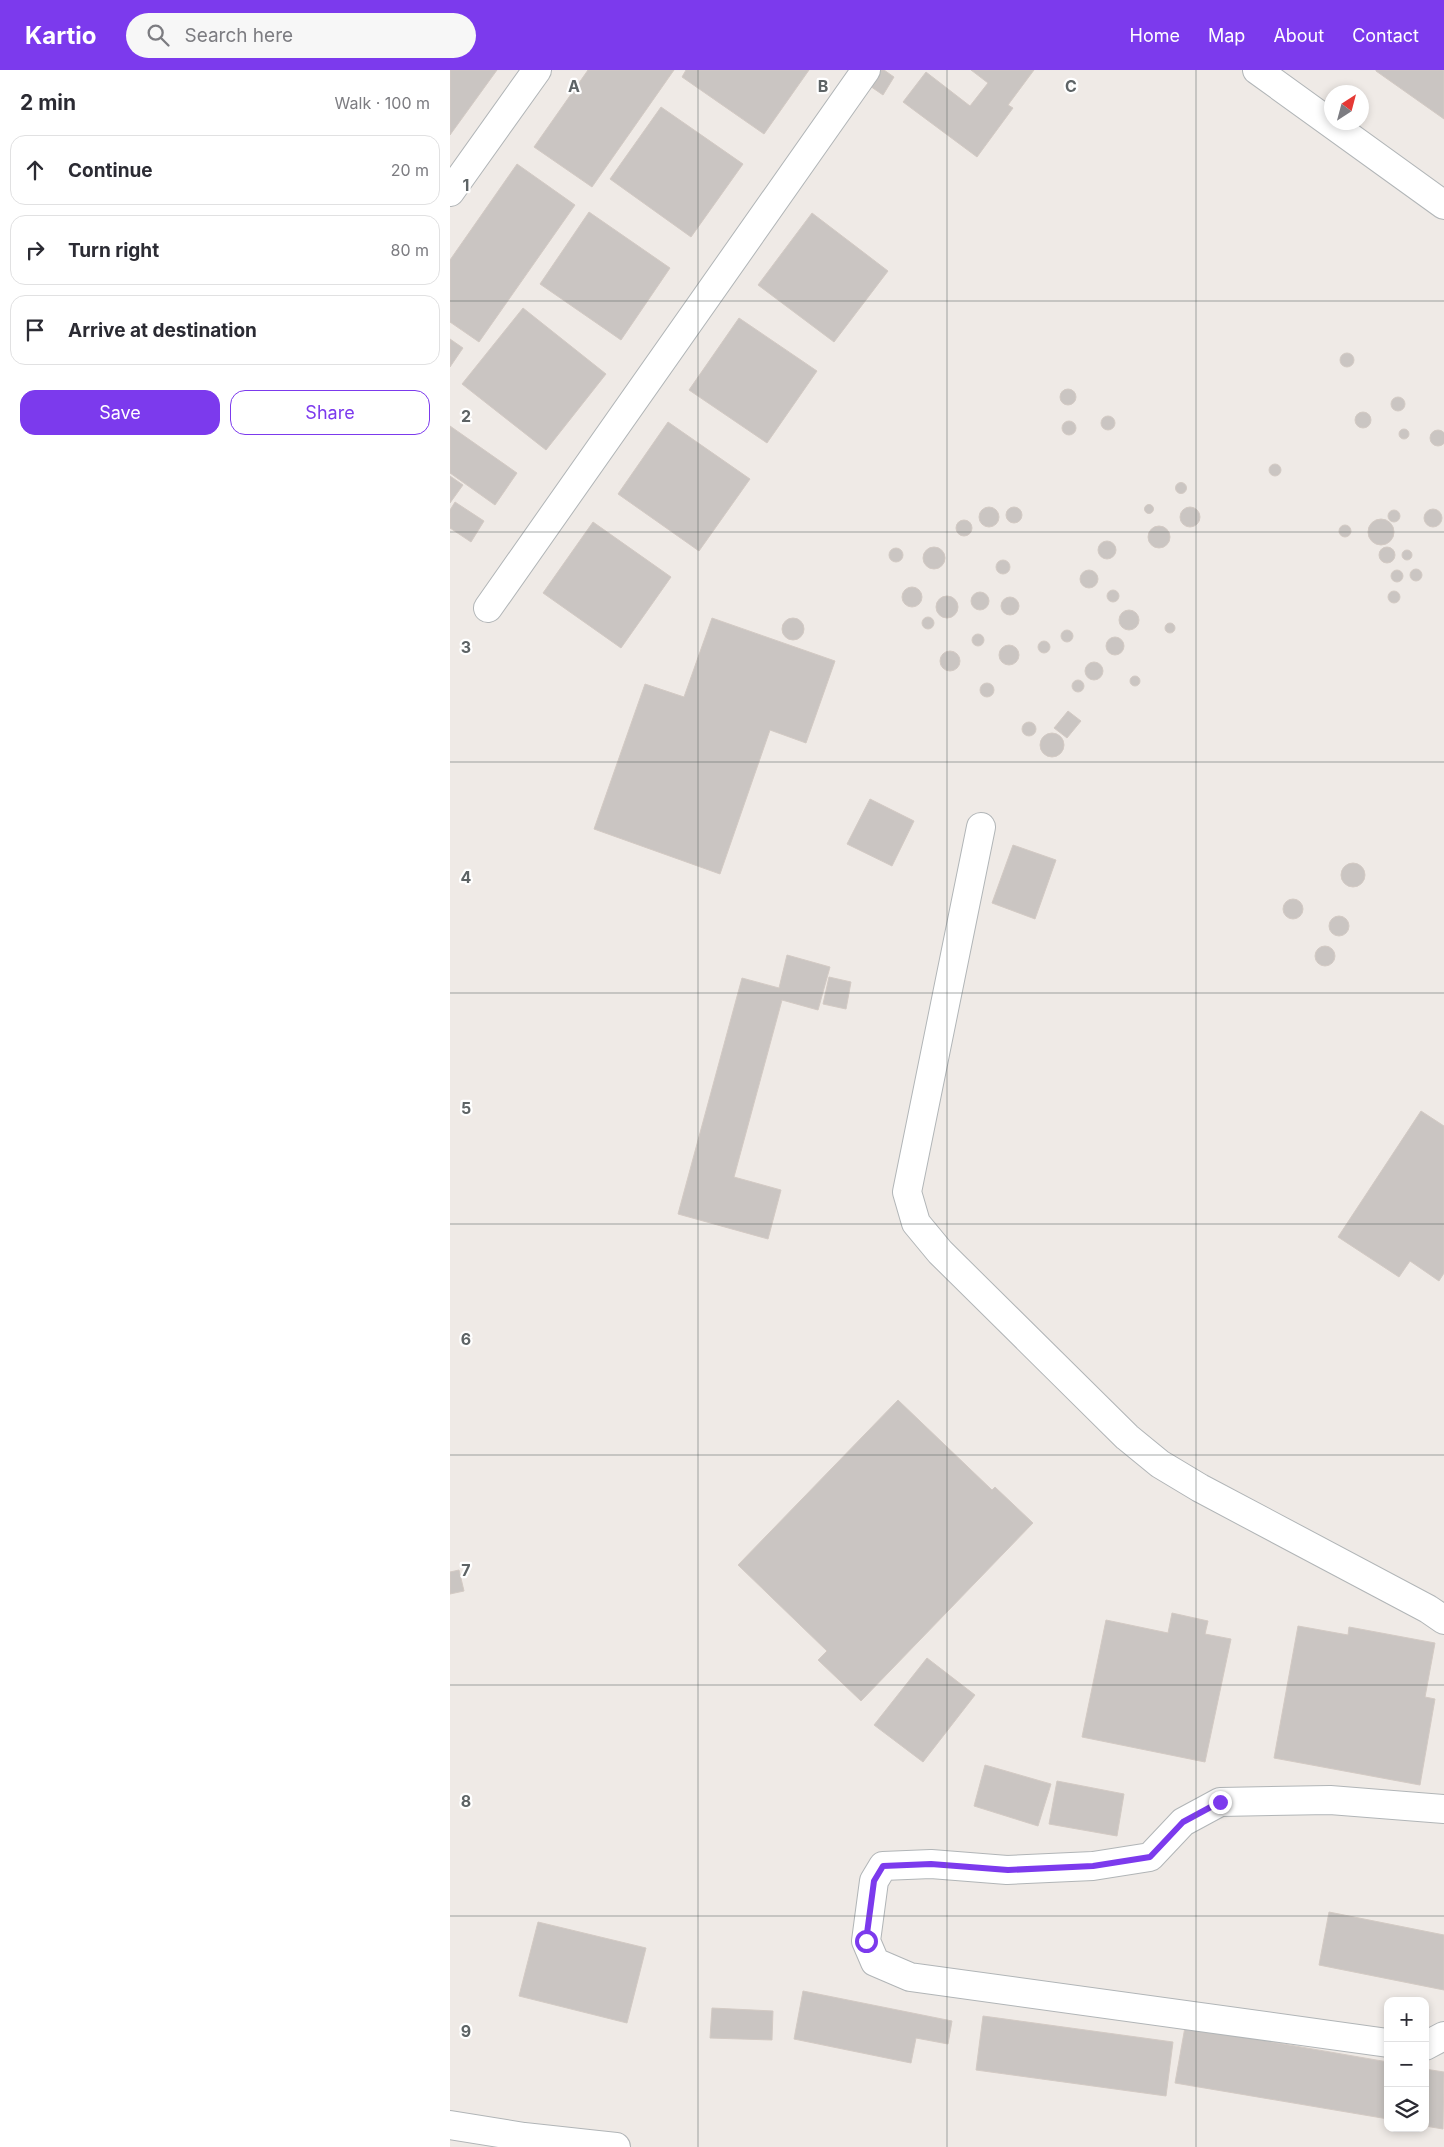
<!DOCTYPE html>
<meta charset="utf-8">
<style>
:root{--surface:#fff;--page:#f7f7f7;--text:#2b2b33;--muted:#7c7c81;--line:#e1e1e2;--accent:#7c3aed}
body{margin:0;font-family:Inter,sans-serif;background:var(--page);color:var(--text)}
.controls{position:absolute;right:15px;bottom:15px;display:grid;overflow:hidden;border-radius:10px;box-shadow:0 2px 8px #0003}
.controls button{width:45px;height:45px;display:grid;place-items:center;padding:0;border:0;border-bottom:1px solid var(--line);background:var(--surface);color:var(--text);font:25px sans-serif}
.compass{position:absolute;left:874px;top:15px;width:45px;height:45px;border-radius:50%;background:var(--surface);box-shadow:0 2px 8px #0003;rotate:36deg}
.stop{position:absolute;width:15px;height:15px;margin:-11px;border:4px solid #7c3aed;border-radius:50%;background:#fff}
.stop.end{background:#7c3aed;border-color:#fff;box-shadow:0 1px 5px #0008}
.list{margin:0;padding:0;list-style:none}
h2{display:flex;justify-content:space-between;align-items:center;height:65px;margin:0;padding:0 20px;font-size:21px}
h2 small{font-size:16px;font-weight:400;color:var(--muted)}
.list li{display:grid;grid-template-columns:32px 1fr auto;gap:15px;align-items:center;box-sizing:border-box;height:70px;margin:0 10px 10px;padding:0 10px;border:1px solid var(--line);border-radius:15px}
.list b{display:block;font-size:19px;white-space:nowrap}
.list em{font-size:16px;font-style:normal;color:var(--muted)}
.actions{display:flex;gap:10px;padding:15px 20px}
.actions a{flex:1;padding:11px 0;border:1px solid var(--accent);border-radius:15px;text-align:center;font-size:18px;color:var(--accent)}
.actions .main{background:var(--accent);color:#fff}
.icon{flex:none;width:28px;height:28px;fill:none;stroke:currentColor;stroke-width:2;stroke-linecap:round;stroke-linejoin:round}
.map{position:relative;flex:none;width:994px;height:2077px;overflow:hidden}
header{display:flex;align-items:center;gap:30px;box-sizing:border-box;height:70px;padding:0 25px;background:var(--accent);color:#fff}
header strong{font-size:24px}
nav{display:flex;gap:28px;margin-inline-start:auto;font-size:18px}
.search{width:350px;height:45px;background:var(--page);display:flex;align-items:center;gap:12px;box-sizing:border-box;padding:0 18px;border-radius:28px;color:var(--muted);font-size:19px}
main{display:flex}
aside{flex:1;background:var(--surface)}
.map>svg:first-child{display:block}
</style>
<header>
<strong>Kartio</strong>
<div class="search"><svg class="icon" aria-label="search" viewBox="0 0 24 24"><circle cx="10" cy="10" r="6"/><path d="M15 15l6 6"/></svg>Search here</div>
<nav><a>Home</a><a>Map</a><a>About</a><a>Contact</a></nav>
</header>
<main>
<aside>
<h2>2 min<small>Walk · 100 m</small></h2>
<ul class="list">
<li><svg class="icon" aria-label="ahead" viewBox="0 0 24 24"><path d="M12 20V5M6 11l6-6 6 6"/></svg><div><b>Continue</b></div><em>20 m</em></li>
<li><svg class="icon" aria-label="right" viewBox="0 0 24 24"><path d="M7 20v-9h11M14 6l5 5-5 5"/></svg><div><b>Turn right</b></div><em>80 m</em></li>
<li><svg class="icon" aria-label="arrive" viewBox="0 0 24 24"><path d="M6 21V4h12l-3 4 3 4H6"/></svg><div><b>Arrive at destination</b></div></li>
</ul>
<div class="actions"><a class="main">Save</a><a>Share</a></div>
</aside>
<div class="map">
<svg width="994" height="2077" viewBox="0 0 994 2077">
<rect width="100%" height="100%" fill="#efeae6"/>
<g fill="#cac5c2" stroke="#d3cac4">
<polygon points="0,0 47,0 0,65"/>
<polygon points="138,0 224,0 142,117 84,77"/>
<polygon points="236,0 359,0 314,64 232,7"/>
<polygon points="426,0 434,0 444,7 433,25 417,14"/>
<polygon points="521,0 584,0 558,35 563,38 527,87 453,32 476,2 520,36 538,13"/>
<polygon points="994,0 994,49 926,1 926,0"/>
<polygon points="211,37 293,94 241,167 160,109"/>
<polygon points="67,94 125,135 29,272 0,252 0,190"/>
<polygon points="139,142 220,198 171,270 90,214"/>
<polygon points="362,143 438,201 384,272 308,215"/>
<polygon points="73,238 156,304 96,380 12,314"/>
<polygon points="289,248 367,301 317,373 239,320"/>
<polygon points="0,269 13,278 0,297"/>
<circle cx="897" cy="290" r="7"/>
<circle cx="618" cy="327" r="8"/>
<circle cx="948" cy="334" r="7"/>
<circle cx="913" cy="350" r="8"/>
<circle cx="658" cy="353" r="7"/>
<circle cx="619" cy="358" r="7"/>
<polygon points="218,352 300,409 249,481 168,424"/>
<polygon points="0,356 67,403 45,435 0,403"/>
<circle cx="954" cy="364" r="5"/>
<circle cx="988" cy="368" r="8"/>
<circle cx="825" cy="400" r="6"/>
<polygon points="0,406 13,415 0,433"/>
<circle cx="731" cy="418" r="5.5"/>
<polygon points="5,432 34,451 21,472 0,458 0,440"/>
<circle cx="699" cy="439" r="4.5"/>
<circle cx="740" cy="447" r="10"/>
<circle cx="564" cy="445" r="8"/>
<circle cx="539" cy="447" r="10"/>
<circle cx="983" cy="448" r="9"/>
<circle cx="944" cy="446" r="6"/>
<circle cx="931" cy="462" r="13"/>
<circle cx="514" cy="458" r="8"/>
<polygon points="143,452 221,507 171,578 93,523"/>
<circle cx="895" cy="461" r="6"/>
<circle cx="709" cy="467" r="11"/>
<circle cx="657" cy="480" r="9"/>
<circle cx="484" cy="488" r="11"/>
<circle cx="937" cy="485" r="8"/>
<circle cx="446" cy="485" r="7"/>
<circle cx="957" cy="485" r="5"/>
<circle cx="553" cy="497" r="7"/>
<circle cx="966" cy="505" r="6"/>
<circle cx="947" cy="506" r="6"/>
<circle cx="639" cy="509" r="9"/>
<circle cx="462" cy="527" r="10"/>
<circle cx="663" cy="526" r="6"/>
<circle cx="944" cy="527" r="6"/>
<circle cx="530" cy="531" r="9"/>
<circle cx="497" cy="537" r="11"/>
<circle cx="560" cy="536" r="9"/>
<circle cx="679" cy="550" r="10"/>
<circle cx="478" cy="553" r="6"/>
<polygon points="262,548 385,591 356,673 320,660 270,804 144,759 195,614 234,627"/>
<circle cx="343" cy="559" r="11"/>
<circle cx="720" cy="558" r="5"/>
<circle cx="617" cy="566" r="6"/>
<circle cx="528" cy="570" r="6"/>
<circle cx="665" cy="576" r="9"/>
<circle cx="594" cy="577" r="6"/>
<circle cx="559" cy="585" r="10"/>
<circle cx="500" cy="591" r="10"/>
<circle cx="644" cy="601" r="9"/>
<circle cx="685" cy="611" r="5"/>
<circle cx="628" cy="616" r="6"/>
<circle cx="537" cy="620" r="7"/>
<polygon points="618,641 631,651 617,668 604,658"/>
<circle cx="579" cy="659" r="7"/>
<circle cx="602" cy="675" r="12"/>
<polygon points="420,729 464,751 442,796 397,774"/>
<polygon points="563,775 606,790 585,849 542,833"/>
<circle cx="903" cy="805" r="12"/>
<circle cx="843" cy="839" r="10"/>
<circle cx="889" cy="856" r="10"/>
<circle cx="875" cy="886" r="10"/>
<polygon points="337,885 380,897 368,940 332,930 284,1107 331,1120 318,1169 228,1144 292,908 329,918"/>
<polygon points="379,907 401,912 396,939 373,934"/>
<polygon points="971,1041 994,1056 994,1203 989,1211 960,1191 949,1207 888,1167"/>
<polygon points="448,1330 542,1420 545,1417 583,1453 411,1631 368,1590 377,1581 288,1495"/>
<polygon points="9,1500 14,1521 0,1524 0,1502"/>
<polygon points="722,1543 758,1551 755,1564 781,1569 755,1692 632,1667 656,1550 718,1563"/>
<polygon points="848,1556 898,1565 899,1557 985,1573 975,1627 985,1629 970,1715 824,1688"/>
<polygon points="477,1588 525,1625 473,1692 424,1655"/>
<polygon points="535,1695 601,1714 588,1756 524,1736"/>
<polygon points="607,1711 674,1724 667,1766 599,1754"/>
<polygon points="879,1842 994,1865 994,1920 869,1895"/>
<polygon points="88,1852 196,1878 177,1953 69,1926"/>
<polygon points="353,1921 502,1951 498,1974 466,1968 461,1993 344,1969"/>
<polygon points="262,1938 323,1941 322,1970 260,1968"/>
<polygon points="533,1946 723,1972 716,2026 526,2000"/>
<polygon points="735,1957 938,1992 938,2049 725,2013"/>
<polygon points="975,1999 994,2002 993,2059 975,2056"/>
</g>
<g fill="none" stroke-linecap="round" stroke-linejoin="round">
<g stroke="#b1b5b7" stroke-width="30">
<g id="minor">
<polyline points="807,0 994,135"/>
<polyline points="0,122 87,0"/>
<polyline points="38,538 416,0"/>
<polyline points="531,757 457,1122 466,1153 490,1182 677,1367 710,1394 750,1418 978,1539 994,1550"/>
<polyline points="938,1973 460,1907 425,1892 416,1871 424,1811 433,1796 481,1794 557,1800 643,1796 700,1787 733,1752 770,1732 880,1730 994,1739"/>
<polyline points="975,1976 994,1966"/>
<polyline points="0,2055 74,2067 166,2077"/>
</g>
</g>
<use href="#minor" stroke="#fff" stroke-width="28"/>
</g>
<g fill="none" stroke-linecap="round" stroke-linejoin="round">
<polyline stroke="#7c3aed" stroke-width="6" points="416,1871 424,1811 433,1796 481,1794 558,1800 643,1796 700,1787 733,1752 770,1732"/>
</g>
<path fill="none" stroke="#5d6365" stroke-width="1" stroke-opacity="0.55" d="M248 0V2077M497 0V2077M746 0V2077M0 231H994M0 462H994M0 692H994M0 923H994M0 1154H994M0 1385H994M0 1615H994M0 1846H994"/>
<g font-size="16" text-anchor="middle" font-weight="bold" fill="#5d6365" stroke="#fff" stroke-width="4.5" stroke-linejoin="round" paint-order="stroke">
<text x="124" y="22">A</text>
<text x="373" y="22">B</text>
<text x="621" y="22">C</text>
<text x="16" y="121">1</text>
<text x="16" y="352">2</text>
<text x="16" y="583">3</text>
<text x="16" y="813">4</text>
<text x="16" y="1044">5</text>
<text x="16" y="1275">6</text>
<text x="16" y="1506">7</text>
<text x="16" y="1737">8</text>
<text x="16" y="1967">9</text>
</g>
</svg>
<div class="controls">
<button>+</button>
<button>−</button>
<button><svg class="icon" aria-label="layers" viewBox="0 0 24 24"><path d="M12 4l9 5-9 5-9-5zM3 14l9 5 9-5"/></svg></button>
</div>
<svg class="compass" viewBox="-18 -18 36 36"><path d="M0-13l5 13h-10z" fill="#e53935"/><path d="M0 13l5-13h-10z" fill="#7c7c81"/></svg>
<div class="stop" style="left:416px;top:1871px"></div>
<div class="stop end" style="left:770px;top:1732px"></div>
</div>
</main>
